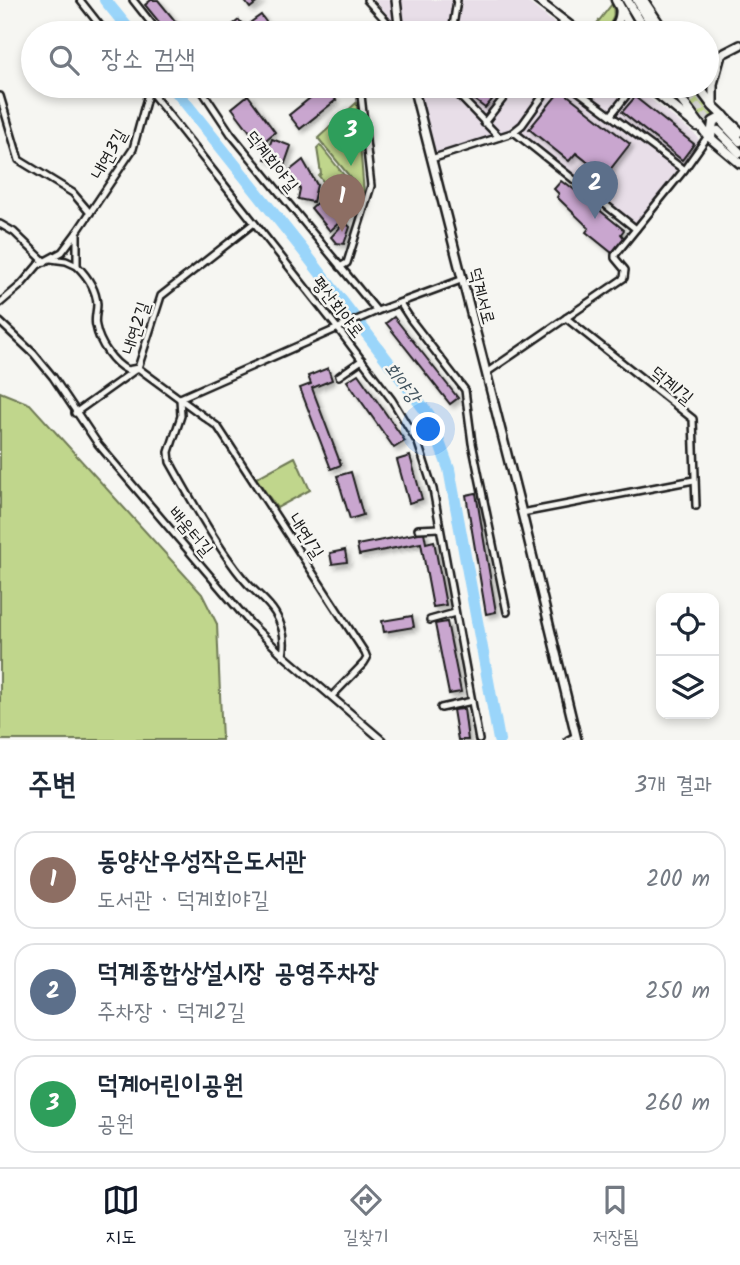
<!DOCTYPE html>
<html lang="ko">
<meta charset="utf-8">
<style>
:root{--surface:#fff;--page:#f2f2f3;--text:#1f2937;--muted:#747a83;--line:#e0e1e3;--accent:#111827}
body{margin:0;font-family:Kalam,"Poor Story",sans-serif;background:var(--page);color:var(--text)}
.controls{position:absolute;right:21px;bottom:21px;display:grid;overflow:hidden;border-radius:14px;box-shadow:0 4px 10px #0003}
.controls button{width:63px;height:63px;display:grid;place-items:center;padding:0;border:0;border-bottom:2px solid var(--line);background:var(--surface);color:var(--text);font:35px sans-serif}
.you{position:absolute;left:429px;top:430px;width:24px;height:24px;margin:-18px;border:5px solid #fff;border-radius:50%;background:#1a73e8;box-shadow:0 0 0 10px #1a73e833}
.badge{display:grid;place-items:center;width:46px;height:46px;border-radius:50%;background:var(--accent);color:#fff;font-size:23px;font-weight:700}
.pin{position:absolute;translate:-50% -58px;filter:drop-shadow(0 2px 4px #0008)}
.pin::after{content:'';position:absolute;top:37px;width:24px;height:21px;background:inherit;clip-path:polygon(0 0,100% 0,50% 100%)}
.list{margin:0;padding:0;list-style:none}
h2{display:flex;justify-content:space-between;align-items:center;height:91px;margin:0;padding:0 28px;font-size:30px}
h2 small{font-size:23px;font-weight:400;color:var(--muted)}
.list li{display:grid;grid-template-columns:46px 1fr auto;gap:21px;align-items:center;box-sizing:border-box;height:98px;margin:0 14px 14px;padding:0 14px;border:2px solid var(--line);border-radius:21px}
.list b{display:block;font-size:26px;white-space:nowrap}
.list p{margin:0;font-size:23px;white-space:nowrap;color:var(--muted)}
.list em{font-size:23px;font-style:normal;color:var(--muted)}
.icon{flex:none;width:38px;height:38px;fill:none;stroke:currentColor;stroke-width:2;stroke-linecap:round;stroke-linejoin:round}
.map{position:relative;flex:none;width:740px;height:740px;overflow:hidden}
.search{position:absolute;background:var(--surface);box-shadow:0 4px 10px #0003;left:21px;right:21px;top:21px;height:77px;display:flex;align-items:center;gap:18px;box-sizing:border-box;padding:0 24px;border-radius:38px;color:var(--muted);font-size:26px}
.sheet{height:427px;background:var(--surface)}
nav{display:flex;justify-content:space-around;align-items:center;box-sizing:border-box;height:98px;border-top:2px solid var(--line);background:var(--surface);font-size:19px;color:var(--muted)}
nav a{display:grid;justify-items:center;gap:4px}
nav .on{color:var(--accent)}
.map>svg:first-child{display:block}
</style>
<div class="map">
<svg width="740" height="740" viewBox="0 0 740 740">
<defs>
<filter id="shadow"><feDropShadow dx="3.5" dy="3.5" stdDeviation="2" flood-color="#0004"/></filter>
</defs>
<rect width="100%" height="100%" fill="#f6f6f2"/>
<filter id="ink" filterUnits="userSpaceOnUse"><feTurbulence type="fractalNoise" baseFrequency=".0143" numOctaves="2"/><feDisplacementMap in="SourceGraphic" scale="14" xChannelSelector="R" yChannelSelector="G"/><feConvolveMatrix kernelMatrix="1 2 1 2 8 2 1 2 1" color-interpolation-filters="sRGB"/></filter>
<g filter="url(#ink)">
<g fill="#e8dee8">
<polygon points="375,0 525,0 567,33 406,33 405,29 389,19"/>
<polygon points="418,86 634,86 697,136 699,142 636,223 633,223 512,125 507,131 438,153 434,150"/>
</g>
<g fill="#c0d68c" stroke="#6e7954" stroke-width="2">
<path d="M612 4C618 21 607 31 591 31Z"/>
<polygon points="692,89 714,115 704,124 682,97"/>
<polygon points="356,103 357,106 364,194 318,138"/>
<polygon points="320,145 347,179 331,192 319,176 321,174 317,148"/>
<polygon points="0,392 30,404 202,594 217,624 222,740 0,740"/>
<polygon points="295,457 310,490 277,508 256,478"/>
</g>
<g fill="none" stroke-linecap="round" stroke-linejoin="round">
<g stroke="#9ad5fa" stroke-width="12">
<polyline points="105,0 132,33"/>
<polyline points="172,86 302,249 429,415 449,469 499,740"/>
</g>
</g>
<g fill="#c9a6cf" stroke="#1c1c1c" stroke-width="2" filter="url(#shadow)">
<polygon points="151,0 158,0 185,33 168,33 145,5"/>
<polygon points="244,0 260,0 250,8"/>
<polygon points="261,15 274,33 259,33 251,22"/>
<polygon points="239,20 247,30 244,33 222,33"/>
<polygon points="325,86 336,100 300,129 289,115"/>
<polygon points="475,87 492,100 485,108 468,95"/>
<polygon points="561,90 630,144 605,176 576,153 569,161 529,129"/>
<polygon points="248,95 275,132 260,145 232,108"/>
<polygon points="635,97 694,144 682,160 622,112"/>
<polygon points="272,139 291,146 284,166 265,159"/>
<polygon points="303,160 317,185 313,202 298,199 300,189 288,172"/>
<polygon points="561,181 565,184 566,183 624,230 621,234 624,238 612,253 586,232 589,228 557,197 559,194 554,189"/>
<polygon points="322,198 341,221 330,231 311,208"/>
<polygon points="345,222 350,227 344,244 336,243 331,237"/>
<polygon points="394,317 458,398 450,404 386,323"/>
<polygon points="328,368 332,380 312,388 341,465 331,469 300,388 311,384 308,376"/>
<polygon points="358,374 405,441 394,448 347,381"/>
<polygon points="410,456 422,499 409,503 397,460"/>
<polygon points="351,472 363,515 350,519 337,476"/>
<polygon points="476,493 496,612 486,614 466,495"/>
<polygon points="424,532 426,543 434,541 446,605 433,607 421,543 359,555 357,545"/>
<polygon points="345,550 347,562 332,564 330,553"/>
<polygon points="412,616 414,627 384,632 382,621"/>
<polygon points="447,622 461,692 449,694 435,624"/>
<polygon points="464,709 468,740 458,740 453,710"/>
</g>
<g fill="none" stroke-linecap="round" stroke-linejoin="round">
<g stroke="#d5d5d2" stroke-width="8" stroke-dasharray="8 4" stroke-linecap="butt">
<polyline points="681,86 714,127"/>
<polyline points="692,86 722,122"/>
</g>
<g stroke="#1c1c1c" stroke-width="10">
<g id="minor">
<polyline points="80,0 106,33"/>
<polyline points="133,0 159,33"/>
<polyline points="367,0 388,23 404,33"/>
<polyline points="452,33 457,0"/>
<polyline points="555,33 564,21"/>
<polyline points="146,86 339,330 392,400 418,443 433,489 479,740"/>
<polyline points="199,86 231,134 377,311"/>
<polyline points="450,86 499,137"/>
<polyline points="571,86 684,170"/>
<polyline points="0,96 19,160 73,193 90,213"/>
<polyline points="611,115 634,86"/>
<polyline points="484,123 513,86"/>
<polyline points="514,132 636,229"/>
<polyline points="431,159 512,133 522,125 550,86"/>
<polyline points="0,224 14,232 45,262"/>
<path d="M77 232V266C87 276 96 289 97 304 97 312 94 319 96 326 99 343 113 363 127 370L138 368 218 427 365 653 367 658 364 663 332 696"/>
<polyline points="51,259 66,261 77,266"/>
<polyline points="340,267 347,263 371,186 360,86"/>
<polyline points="0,303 21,285 38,265 62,252 77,232 133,149 149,90 155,86"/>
<polyline points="400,303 411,320 465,390 472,443 507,612"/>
<polyline points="566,318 693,419 696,506"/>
<polyline points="0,322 34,354 53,377 98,444 250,623 283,655 382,740"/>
<polyline points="486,373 624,278 625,270 615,258 615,255 684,170 708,136"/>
<polyline points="339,376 362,360"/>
<polyline points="180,398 377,311 461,280"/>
<path d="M180 398 181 416 169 452 170 462C189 496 207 529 229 560 236 570 244 581 253 589 261 597 269 603 275 613 283 626 286 640 283 655"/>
<polyline points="75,413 138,368 161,296 254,223"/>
<polyline points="522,513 694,480"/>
<polyline points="418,529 440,528"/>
<polyline points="430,620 455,613"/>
<polyline points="441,708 472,701"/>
<polyline points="568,740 576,736"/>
</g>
</g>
<g stroke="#1c1c1c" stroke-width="12">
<g id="tertiary">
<polyline points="396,0 400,33"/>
<polyline points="537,0 580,33"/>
<path d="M608 33C617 27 621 19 620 8"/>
<polyline points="707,62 740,45"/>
<polyline points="413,86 522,513 577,740"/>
<polyline points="713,106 713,84 721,55"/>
</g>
</g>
<g stroke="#1c1c1c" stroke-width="13">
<g id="secondary">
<polyline points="616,0 634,33"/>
<polyline points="627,0 647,33"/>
<polyline points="637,0 657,33"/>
<polyline points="643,0 665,33"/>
<polyline points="707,55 721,55"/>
<polyline points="648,86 697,126"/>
<polyline points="671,86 708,136 740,163"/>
<polyline points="698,86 713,106 740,132"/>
<polyline points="724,124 740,141"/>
<polyline points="718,131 740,153"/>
<polyline points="711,137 713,122 724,116"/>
</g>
</g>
<use href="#minor" stroke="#f6f6f2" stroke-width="5"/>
<use href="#tertiary" stroke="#f6f6f2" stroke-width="7"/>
<use href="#secondary" stroke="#f6f6f2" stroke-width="8"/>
</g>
</g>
<g text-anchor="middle" stroke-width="5" stroke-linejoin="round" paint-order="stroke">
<g font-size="18" fill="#1c1c1c" stroke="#f6f6f2">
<text transform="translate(109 154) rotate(-61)" y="6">내연3길</text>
<text transform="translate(272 161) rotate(51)" y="6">덕계회야길</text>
<text transform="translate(482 296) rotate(75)" y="6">덕계서로</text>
<text transform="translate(338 307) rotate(52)" y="6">평산회야로</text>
<text transform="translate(136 328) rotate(-73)" y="6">내연2길</text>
<text transform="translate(672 385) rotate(39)" y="6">덕계1길</text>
<text transform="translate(191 531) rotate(50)" y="6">배움터길</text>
<text transform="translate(306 536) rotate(57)" y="6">내연1길</text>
</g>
<g font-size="19" font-style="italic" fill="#42545f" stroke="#f6f6f2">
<text transform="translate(403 382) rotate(52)" y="7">회야강</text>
</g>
</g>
</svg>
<div class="controls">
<button><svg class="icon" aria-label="locate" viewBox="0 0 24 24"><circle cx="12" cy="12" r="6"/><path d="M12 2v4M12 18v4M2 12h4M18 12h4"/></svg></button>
<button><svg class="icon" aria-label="layers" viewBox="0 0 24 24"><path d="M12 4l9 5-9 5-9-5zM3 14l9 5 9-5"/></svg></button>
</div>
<div class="you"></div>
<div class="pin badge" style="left:342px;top:232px;background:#8d6e63">1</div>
<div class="pin badge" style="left:595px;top:219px;background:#5c6f8a">2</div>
<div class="pin badge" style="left:351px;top:166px;background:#2e9e5b">3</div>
<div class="search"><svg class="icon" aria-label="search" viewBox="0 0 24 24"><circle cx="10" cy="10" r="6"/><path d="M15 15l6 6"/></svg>장소 검색</div>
</div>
<section class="sheet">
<h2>주변<small>3개 결과</small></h2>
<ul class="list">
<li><span class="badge" style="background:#8d6e63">1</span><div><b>동양산우성작은도서관</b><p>도서관 · 덕계회야길</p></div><em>200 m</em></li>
<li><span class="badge" style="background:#5c6f8a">2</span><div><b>덕계종합상설시장 공영주차장</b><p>주차장 · 덕계2길</p></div><em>250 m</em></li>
<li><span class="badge" style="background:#2e9e5b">3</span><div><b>덕계어린이공원</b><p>공원</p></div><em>260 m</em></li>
</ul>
</section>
<nav>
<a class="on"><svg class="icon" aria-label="map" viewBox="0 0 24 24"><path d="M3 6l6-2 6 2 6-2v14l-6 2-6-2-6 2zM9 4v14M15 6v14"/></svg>지도</a>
<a><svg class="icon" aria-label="directions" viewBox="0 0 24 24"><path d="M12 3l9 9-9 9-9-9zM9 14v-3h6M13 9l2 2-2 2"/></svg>길찾기</a>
<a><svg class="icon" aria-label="saved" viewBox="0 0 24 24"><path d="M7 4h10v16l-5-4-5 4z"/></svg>저장됨</a>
</nav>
